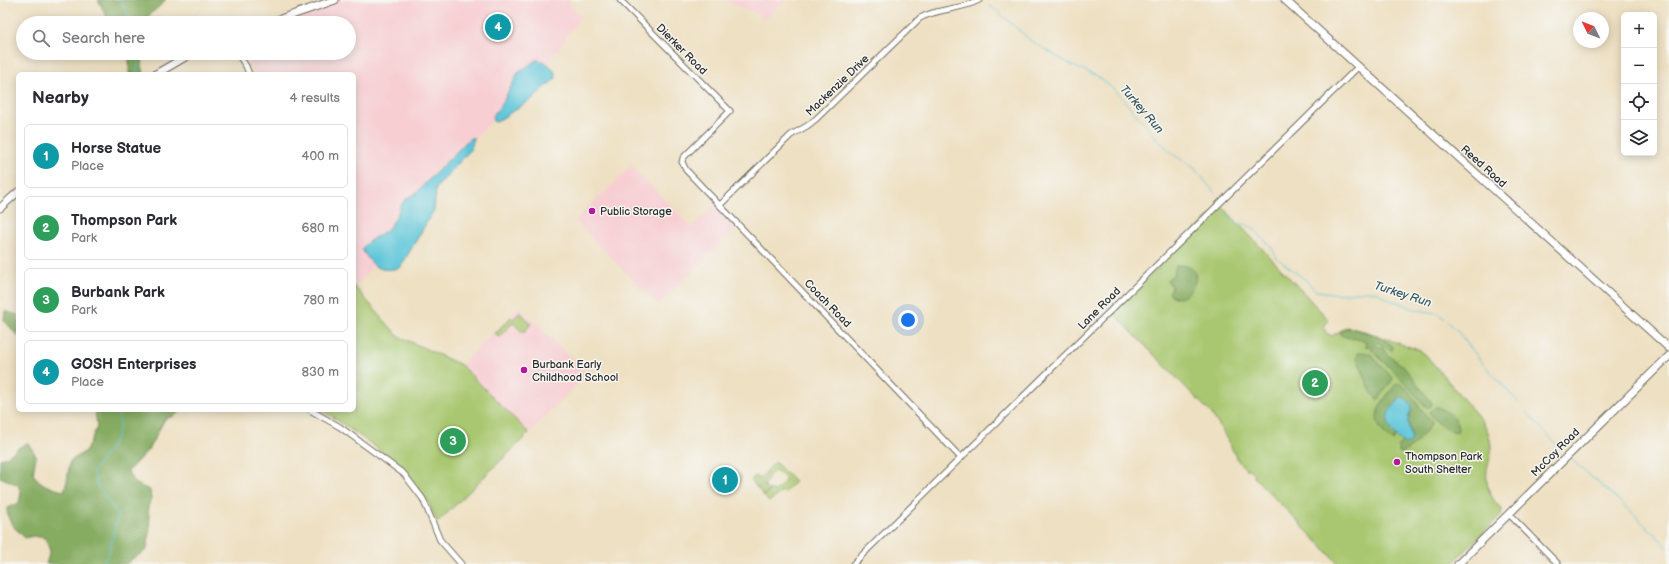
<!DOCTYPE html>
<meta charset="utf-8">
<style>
:root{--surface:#fff;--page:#f2f2f3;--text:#2b2b33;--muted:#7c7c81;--line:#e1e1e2;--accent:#d93025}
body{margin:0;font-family:"Balsamiq Sans",sans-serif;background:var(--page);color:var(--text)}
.controls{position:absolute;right:12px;top:12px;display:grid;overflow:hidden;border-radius:6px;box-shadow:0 2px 10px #0003}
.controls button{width:36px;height:36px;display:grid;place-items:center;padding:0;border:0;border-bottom:1px solid var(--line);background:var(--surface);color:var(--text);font:20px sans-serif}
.compass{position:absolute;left:1573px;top:12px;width:36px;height:36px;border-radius:50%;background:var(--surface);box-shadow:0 2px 10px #0003;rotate:313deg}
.you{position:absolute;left:908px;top:320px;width:14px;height:14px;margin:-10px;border:3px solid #fff;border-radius:50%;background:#1a73e8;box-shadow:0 0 0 6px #1a73e833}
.badge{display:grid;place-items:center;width:26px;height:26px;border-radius:50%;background:var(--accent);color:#fff;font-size:13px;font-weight:700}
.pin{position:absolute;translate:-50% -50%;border:2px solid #fff;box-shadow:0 1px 4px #0006}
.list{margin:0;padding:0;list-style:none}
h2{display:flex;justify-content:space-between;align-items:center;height:52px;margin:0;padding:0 16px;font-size:17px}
h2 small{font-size:13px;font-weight:400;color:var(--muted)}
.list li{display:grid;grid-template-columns:26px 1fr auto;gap:12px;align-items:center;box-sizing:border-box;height:64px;margin:0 8px 8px;padding:0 8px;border:1px solid var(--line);border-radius:6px}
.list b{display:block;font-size:15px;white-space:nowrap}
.list p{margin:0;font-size:13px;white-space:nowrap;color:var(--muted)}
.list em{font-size:13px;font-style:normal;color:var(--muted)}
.icon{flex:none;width:22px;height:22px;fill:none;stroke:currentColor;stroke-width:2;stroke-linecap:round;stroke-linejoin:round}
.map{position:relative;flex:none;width:1669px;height:564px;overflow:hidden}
.search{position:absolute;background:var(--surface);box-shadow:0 2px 10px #0003;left:16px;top:16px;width:340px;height:44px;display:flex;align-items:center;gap:10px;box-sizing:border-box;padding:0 14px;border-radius:22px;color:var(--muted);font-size:15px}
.panel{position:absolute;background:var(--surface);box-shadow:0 2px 10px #0003;left:16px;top:72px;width:340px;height:340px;border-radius:6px}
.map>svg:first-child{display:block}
</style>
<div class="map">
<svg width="1669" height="564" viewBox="0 0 1669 564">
<rect width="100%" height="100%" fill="#f6f6f2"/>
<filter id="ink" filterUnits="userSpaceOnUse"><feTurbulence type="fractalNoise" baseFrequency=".025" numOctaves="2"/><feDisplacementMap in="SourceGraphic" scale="8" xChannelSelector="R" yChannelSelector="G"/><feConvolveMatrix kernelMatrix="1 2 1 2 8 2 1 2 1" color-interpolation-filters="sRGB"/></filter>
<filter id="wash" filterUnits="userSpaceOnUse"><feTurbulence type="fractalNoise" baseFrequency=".012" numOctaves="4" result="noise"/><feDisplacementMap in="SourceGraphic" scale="16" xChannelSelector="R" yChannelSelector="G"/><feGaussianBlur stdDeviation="0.9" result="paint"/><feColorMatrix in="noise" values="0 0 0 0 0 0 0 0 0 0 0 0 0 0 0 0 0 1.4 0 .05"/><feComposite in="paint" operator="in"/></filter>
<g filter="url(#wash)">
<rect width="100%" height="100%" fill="#eee0c2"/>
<g fill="#f7cfd3">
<polygon points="319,0 571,0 568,3 581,16 548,64 536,60 518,73 503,102 492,117 493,121 474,138 470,138 457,150 415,194 407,197 400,204 391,224 385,231 365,243 367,258 374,265 355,287 354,286 354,74 257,74 251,68 242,53 349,53 349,23 269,23 323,4"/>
<polygon points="725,0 786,0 765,20 758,14 734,5"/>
<polygon points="631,166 692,227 718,202 740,224 658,305 575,221"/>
<polygon points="519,307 587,374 529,433 461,365"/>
</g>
<g fill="#a9c76f" stroke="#6a794d">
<path d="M1221 205 1329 320 1324 327 1326 333 1332 336 1346 327 1368 332 1398 343 1419 350 1425 354 1482 421C1488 430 1492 442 1491 454 1490 459 1488 464 1487 469 1485 485 1490 499 1502 509L1501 515 1452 564H1339L1254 477 1253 473 1249 469H1246L1239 462 1223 432 1211 413 1116 316V309Z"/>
<path d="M354 286 398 336 461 365 529 433 437 523C421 471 371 445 330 415L319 410H354Z"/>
<polygon points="520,312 531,324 523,333 513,323 499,337 495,333 511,317 513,319"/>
<polygon points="775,462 795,482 784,493 782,491 769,502 764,496 771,490 775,491 785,481 785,478 775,470 757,488 751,480 756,476 760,479"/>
<polygon points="733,469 741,476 741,481 729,491 723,492 718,487 718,482 728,471"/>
<polygon points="769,478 764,486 768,490 770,489 764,496 758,489"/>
</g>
<g fill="#86ac62" stroke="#586c46">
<polygon points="98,0 166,0 141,23 110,23"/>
<polygon points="127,53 144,53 142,64 144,74 129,74 129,57"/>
<path d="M1182 265C1204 269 1196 287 1183 297H1174L1169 293 1172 287 1167 280 1174 274 1176 266Z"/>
<polygon points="5,311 18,315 18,336 4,320"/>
<path d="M1349 328C1365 331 1379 336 1393 346L1392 350H1390L1379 343 1366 347V343C1358 336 1347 341 1339 333L1345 329Z"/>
<path d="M1374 347H1382L1388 355 1403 366 1433 404 1428 408C1422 404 1416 395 1411 390 1399 376 1385 364 1372 350L1371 348Z"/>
<polygon points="1363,352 1371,354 1393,379 1378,400 1372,394 1357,358 1358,353"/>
<path d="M1397 383C1409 386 1414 401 1421 409 1425 414 1429 417 1432 422 1428 430 1411 450 1402 453L1399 452 1398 446 1402 442 1405 444 1412 438 1408 420 1412 410 1399 399 1390 410 1392 430 1396 436 1393 441C1365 420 1379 405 1397 383Z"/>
<path d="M1435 407H1438C1448 412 1459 418 1458 431 1447 434 1435 421 1429 412Z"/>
<path d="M95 410H182L174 416 165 419 148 450 128 471C132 484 139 485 150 490L151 499 148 507 150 528 147 550 132 559 126 564H46L50 551 45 538 33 536 25 538C15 528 7 523 7 508L19 503 21 492 18 485 0 477V459C12 457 15 447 28 443L36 456 33 474C41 485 50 488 64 491L67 481 70 461 86 451 97 427Z"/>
</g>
<g fill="#5dc6d9" stroke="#447882">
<path d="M536 60C545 60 556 68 556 78L532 99 496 122 493 121 492 117 503 102 518 73Z"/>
<path d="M470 138H474L471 149 436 188 434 210 400 268C379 272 373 268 362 249 368 238 383 236 391 225 401 212 397 201 415 194Z"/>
<path d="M1404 398 1412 405C1412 411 1408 415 1408 421 1408 430 1414 434 1410 444H1405C1396 438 1384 424 1389 412 1391 408 1396 404 1399 399Z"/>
</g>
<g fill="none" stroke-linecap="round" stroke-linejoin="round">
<g stroke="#5dc6d9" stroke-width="1">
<polyline points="120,0 132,23"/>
<polyline points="989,6 996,10 1031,41 1071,65 1097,76 1116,91 1156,138 1175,156 1189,164 1195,169 1215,193"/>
<polyline points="136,74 140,59 140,53"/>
<polyline points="1225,213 1236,223 1245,224 1253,228 1271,247 1277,258 1308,282 1316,291 1338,294 1366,291 1376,292 1393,301 1403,304 1413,309 1437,313 1444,318 1459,333 1484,365 1519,403"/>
<polyline points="1526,412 1562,450"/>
<polyline points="1573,461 1625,506 1669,548"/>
<path d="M103 564 109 552 118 514 97 486 93 472C104 454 130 431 115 410"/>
</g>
</g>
</g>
<g filter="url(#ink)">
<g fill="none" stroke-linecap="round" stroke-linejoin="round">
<g stroke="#6f6a60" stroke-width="7">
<g id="minor">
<polyline points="620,0 730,111 683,158 682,162 686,170 961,458"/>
<polyline points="237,53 246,66 249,74"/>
<path d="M720 205 791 135 807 126 816 119 920 18C939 8 961 10 979 0"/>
<polyline points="310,410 340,427 404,474 423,499 440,540 461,564"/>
<polyline points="1509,514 1558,564"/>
<polyline points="853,564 1358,67"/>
</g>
</g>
<g stroke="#6f6a60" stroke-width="9">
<g id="major">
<polyline points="1285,0 1669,348"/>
<polyline points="269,23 335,0"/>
<polyline points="156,74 192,53"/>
<polyline points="0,208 18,192"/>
<polyline points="1458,564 1669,356"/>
</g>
</g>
<use href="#minor" stroke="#fff" stroke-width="5"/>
<use href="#major" stroke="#fff" stroke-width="7"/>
</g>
</g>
<g fill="#b5179e" stroke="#f6f6f2" stroke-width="1.5">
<circle cx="592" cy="211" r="4"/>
<circle cx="524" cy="370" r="4"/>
<circle cx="1397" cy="462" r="4"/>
</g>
<g text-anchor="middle" stroke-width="3" stroke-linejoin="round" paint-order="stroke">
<g font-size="11" fill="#2b2b2b" stroke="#f6f6f2">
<text transform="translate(682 49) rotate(45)" y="4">Dierker Road</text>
<text transform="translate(837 85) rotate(-44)" y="4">Mackenzie Drive</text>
<text transform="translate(1484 166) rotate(42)" y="4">Reed Road</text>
<text transform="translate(828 303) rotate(46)" y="4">Coach Road</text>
<text transform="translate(1099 308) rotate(-45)" y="4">Lane Road</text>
<text transform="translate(1555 452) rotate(-45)" y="4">McCoy Road</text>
</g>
<g font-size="11" fill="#2b2b2b" stroke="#f6f6f2" text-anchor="start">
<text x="600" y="215">Public Storage</text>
<text x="532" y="368">Burbank Early<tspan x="532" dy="13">Childhood School</tspan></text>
<text x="1405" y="460">Thompson Park<tspan x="1405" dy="13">South Shelter</tspan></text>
</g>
<g font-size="12" font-style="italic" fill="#3a5a5f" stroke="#f6f6f2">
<text transform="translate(1142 109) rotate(49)" y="4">Turkey Run</text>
<text transform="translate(1403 294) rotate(18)" y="4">Turkey Run</text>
</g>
</g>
</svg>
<div class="controls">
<button>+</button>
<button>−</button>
<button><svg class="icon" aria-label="locate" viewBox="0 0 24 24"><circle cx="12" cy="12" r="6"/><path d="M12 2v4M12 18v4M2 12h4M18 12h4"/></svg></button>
<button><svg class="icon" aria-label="layers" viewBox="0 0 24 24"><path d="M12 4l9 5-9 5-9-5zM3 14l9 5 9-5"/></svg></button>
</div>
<svg class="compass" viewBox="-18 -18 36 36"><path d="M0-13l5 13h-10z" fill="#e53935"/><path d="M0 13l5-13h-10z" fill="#7c7c81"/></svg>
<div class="you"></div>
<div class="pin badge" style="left:725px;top:480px;background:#0f9aa8">1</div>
<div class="pin badge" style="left:1315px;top:383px;background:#2e9e5b">2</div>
<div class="pin badge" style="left:453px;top:441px;background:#2e9e5b">3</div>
<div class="pin badge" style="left:498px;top:27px;background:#0f9aa8">4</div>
<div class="search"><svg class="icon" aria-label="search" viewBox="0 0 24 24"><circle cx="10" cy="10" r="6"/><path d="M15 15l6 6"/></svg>Search here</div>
<section class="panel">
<h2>Nearby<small>4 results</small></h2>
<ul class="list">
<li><span class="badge" style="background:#0f9aa8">1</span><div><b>Horse Statue</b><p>Place</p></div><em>400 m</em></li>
<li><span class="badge" style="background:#2e9e5b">2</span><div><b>Thompson Park</b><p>Park</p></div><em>680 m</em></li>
<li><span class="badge" style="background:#2e9e5b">3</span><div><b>Burbank Park</b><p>Park</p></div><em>780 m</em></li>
<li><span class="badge" style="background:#0f9aa8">4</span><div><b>GOSH Enterprises</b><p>Place</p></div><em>830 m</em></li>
</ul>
</section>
</div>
